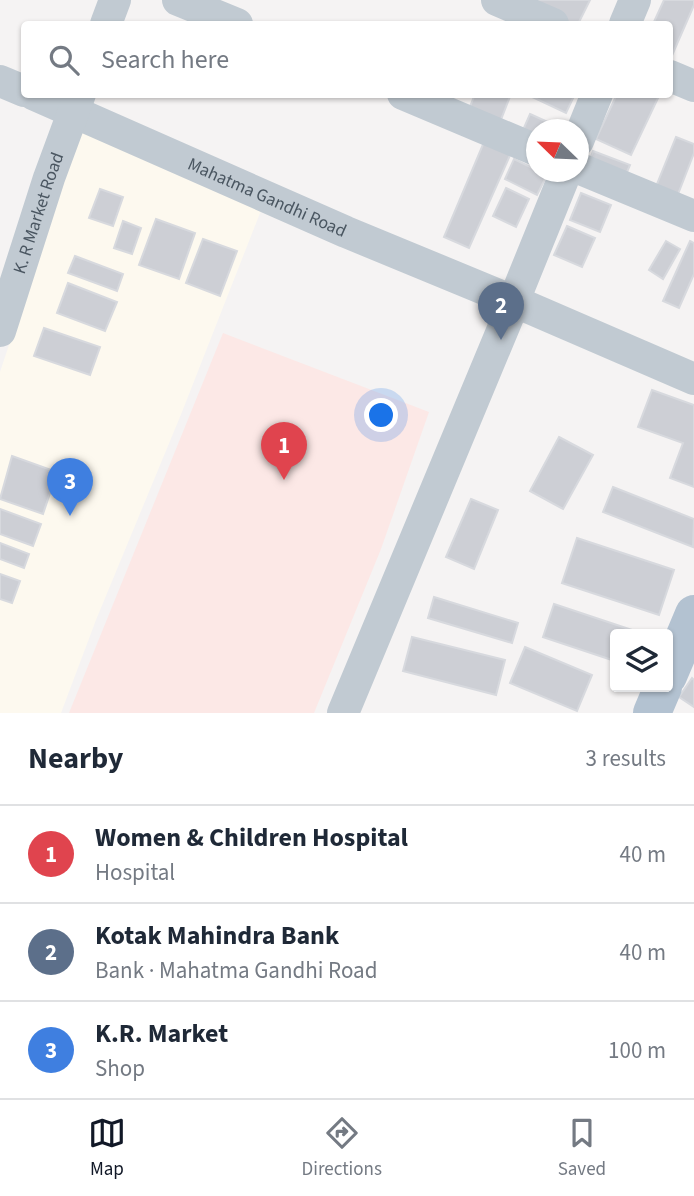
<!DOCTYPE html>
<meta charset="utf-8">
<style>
:root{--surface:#fff;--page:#f2f2f3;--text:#1f2937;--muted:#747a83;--line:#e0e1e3;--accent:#111827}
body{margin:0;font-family:"Source Sans 3",sans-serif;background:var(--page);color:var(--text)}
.controls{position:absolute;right:21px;bottom:21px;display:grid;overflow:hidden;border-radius:7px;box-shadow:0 2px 5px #0004}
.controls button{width:63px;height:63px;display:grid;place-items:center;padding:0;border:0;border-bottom:2px solid var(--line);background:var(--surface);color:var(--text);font:35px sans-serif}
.compass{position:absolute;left:526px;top:119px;width:63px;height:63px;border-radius:50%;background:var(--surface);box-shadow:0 2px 5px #0004;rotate:293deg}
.you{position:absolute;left:382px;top:416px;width:24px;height:24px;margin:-18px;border:5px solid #fff;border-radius:50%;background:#1a73e8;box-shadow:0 0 0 10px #1a73e833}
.badge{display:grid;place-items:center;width:46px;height:46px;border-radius:50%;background:var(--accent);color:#fff;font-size:23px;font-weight:700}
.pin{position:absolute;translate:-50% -58px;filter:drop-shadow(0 2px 4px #0008)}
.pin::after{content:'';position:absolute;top:37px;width:24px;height:21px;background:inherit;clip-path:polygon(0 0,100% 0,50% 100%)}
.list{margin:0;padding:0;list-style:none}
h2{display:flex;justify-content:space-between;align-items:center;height:91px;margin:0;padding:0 28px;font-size:30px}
h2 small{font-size:23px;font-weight:400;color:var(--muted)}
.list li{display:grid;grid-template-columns:46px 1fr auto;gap:21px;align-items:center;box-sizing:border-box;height:98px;padding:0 28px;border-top:2px solid var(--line)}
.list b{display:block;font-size:26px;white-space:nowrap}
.list p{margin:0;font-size:23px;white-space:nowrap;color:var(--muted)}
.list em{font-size:23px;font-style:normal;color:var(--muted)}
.icon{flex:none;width:38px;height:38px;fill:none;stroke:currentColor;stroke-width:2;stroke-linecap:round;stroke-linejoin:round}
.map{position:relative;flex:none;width:694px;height:713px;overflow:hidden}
.search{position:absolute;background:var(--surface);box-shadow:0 2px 5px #0004;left:21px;right:21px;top:21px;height:77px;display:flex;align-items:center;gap:18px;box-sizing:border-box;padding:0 24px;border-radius:7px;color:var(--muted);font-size:26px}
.sheet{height:385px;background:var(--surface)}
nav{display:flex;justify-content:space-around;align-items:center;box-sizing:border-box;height:98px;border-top:2px solid var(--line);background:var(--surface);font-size:19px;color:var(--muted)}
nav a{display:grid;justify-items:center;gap:4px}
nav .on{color:var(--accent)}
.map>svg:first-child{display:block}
</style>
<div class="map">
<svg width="694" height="713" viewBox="0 0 694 713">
<rect width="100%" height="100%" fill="#f5f3f3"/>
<polygon fill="#fdf9ef" points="82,125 262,208 182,412 96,620 61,713 0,713 0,372"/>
<polygon fill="#fce8e6" points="223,333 429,412 381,549 314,713 69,713"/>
<g fill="#cdcfd5" stroke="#d7d9de" stroke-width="2">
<polygon points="511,0 590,0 578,24 555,24"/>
<polygon points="664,0 694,0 694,5 670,60 670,24 653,24"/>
<polygon points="475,94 511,94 495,135 464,122"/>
<polygon points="526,94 575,94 566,113"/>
<polygon points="617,94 659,96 631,155 596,139"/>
<polygon points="530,114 563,129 536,130 536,155 516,146"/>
<polygon points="676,137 694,144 694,153 673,207 651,199"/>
<polygon points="484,142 511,153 469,248 444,237"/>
<polygon points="593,151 630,165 621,186 585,173"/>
<polygon points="514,159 547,175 537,195 505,179"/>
<polygon points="506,188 529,199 516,227 493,216"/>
<polygon points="100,189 123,197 113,226 89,218"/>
<polygon points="581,193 611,205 600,232 570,220"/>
<polygon points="156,219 195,233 179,279 139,265"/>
<polygon points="123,221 141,228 132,254 114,248"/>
<polygon points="567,226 595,238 582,267 554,255"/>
<polygon points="203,239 237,251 220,296 186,283"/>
<polygon points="666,241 680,249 663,279 649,270"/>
<polygon points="690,241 694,243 694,274 679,308 663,301"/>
<polygon points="75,256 123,274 117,291 68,273"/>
<polygon points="68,283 117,302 105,331 57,313"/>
<polygon points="44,328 100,347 90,375 34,356"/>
<polygon points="652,390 694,405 694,487 670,478 683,443 638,427"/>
<polygon points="559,437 593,455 563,509 530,491"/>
<polygon points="12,456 57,472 43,514 0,499"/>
<polygon points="613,487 694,519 693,547 603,512"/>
<polygon points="471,499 498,510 474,569 446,557"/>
<polygon points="0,509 41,524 33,546 0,534"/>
<polygon points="577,538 674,570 659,615 562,583"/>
<polygon points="0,543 29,554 24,568 0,559"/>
<polygon points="0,574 20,581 12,603 0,599"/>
<polygon points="434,597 518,623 512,643 428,618"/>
<polygon points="554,604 644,634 615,634 615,661 543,637"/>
<polygon points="412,637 505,660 496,695 403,671"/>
<polygon points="525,647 592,675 577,711 510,683"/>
<polygon points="692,678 694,680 694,707 679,697"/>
</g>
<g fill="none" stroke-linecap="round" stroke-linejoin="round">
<g stroke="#c1cad2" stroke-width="32">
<polyline points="178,0 237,24"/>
<polyline points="497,0 553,24"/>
<polyline points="106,24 115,0"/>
<polyline points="625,24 635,0"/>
<polyline points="670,76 694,86"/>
<polyline points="0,81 24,91"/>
<path id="s1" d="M33 94 346 232 501 296"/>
<polyline points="403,94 536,150"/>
<polyline points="578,141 597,94"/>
<polyline points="578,168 694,216"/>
<polyline points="519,288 566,172"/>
<polyline points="525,306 694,379"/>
<path id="s2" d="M0 331 49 178 80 94"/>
<polyline points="343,713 510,312"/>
</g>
<g stroke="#b3c2d1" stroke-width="38">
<polyline points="668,676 694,614"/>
<polyline points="652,713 663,687"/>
</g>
</g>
<g text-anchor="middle" stroke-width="6" stroke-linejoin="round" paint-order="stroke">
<g font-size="18" fill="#4a5661" stroke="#fff">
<text dy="6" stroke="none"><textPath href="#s1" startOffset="256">Mahatma Gandhi Road</textPath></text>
<text dy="6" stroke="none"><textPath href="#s2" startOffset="124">K. R Market Road</textPath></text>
</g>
</g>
</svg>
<div class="controls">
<button><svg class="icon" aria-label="layers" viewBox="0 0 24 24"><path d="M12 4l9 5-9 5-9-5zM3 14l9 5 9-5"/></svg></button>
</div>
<svg class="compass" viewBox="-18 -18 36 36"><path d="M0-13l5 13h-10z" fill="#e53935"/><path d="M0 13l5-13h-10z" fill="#747a83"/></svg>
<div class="you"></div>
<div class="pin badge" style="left:284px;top:480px;background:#e0444e">1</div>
<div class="pin badge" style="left:501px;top:340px;background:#5c6f8a">2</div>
<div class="pin badge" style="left:70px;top:516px;background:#3f7fe0">3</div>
<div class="search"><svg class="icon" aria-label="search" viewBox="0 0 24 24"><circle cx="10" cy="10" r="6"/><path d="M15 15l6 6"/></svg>Search here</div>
</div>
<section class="sheet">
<h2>Nearby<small>3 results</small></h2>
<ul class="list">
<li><span class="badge" style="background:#e0444e">1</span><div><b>Women &amp; Children Hospital</b><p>Hospital</p></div><em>40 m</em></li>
<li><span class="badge" style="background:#5c6f8a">2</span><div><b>Kotak Mahindra Bank</b><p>Bank · Mahatma Gandhi Road</p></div><em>40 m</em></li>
<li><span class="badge" style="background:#3f7fe0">3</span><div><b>K.R. Market</b><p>Shop</p></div><em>100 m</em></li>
</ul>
</section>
<nav>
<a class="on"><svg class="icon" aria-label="map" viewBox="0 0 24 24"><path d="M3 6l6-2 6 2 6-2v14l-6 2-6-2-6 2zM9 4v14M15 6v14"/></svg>Map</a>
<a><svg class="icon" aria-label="directions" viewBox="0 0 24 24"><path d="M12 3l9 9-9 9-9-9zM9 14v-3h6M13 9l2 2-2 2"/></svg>Directions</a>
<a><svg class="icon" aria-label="saved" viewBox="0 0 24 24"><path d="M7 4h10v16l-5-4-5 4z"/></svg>Saved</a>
</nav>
